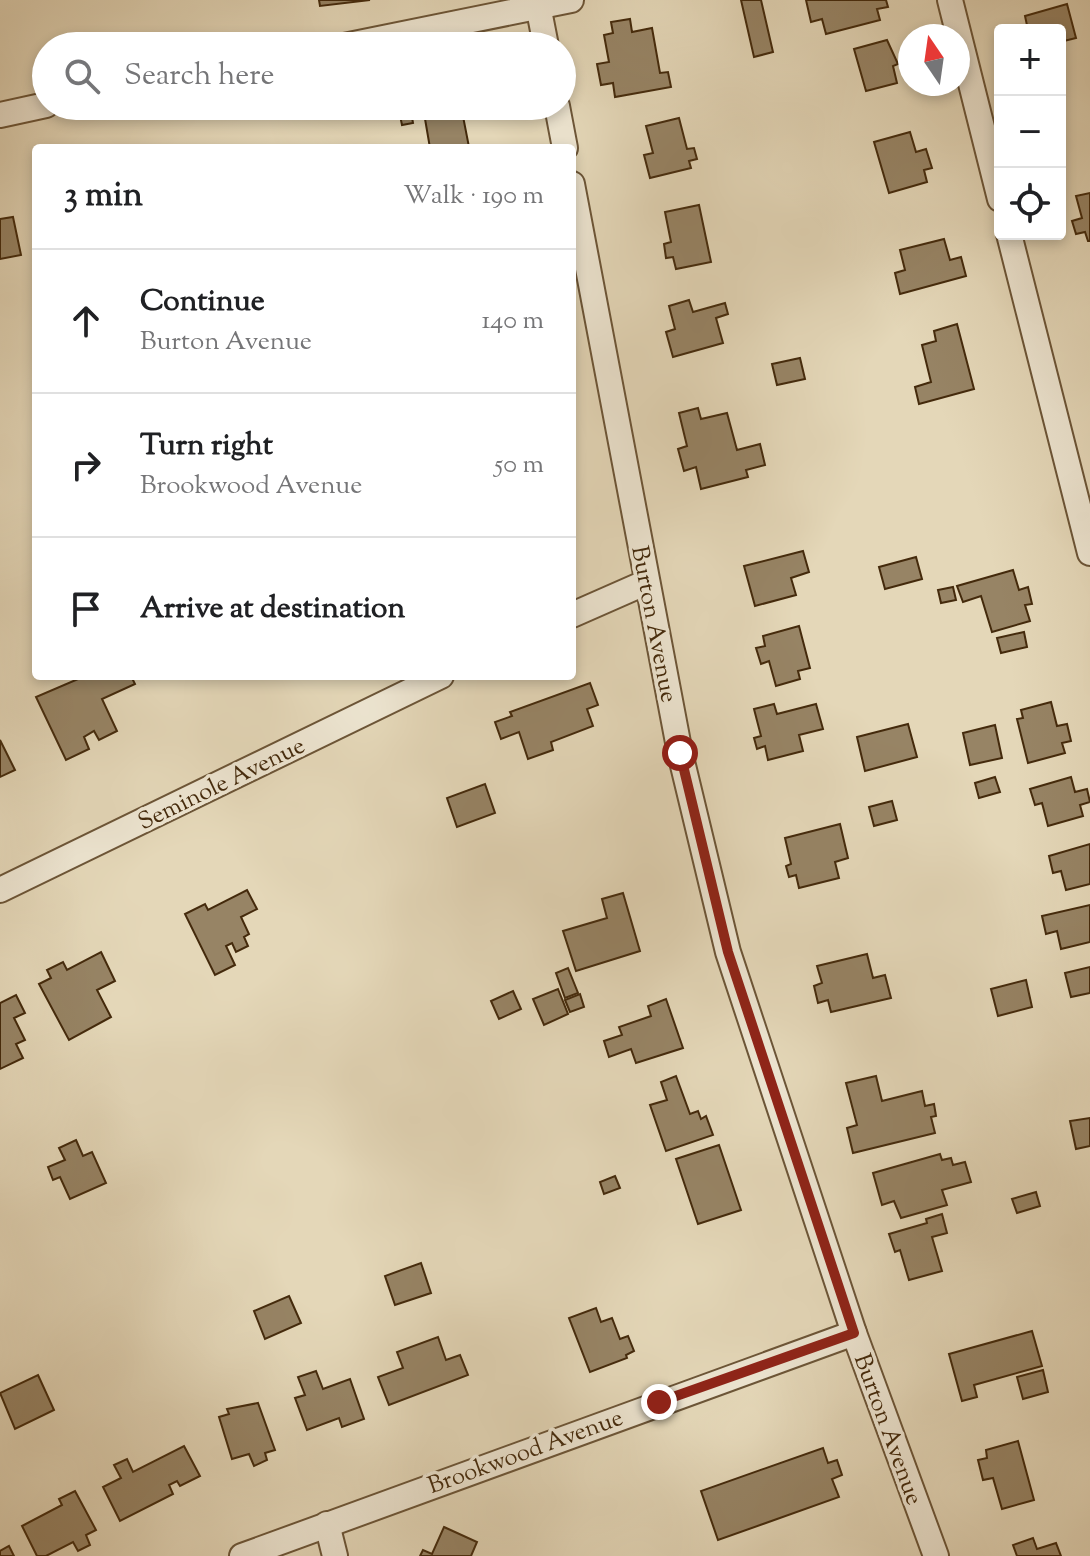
<!DOCTYPE html>
<meta charset="utf-8">
<style>
:root{--surface:#fff;--page:#f2f2f2;--text:#202124;--muted:#757577;--line:#e0e0e0}
body{margin:0;font-family:"Sorts Mill Goudy",serif;background:var(--page);color:var(--text)}
.controls{position:absolute;right:24px;top:24px;display:grid;overflow:hidden;border-radius:8px;box-shadow:0 4px 12px #0003}
.controls button{width:72px;height:72px;display:grid;place-items:center;padding:0;border:0;border-bottom:2px solid var(--line);background:var(--surface);color:var(--text);font:40px sans-serif}
.compass{position:absolute;left:898px;top:24px;width:72px;height:72px;border-radius:50%;background:var(--surface);box-shadow:0 4px 12px #0003;rotate:347deg}
.stop{position:absolute;width:24px;height:24px;margin:-18px;border:6px solid #8f2418;border-radius:50%;background:#fff}
.stop.end{background:#8f2418;border-color:#fff;box-shadow:0 2px 8px #0008}
.list{margin:0;padding:0;list-style:none}
h2{display:flex;justify-content:space-between;align-items:center;height:104px;margin:0;padding:0 32px;font-size:34px}
h2 small{font-size:26px;font-weight:400;color:var(--muted)}
.list li{display:grid;grid-template-columns:52px 1fr auto;gap:24px;align-items:center;box-sizing:border-box;height:144px;padding:0 32px;border-top:2px solid var(--line)}
.list b{display:block;font-size:30px;white-space:nowrap}
.list p{margin:0;font-size:26px;white-space:nowrap;color:var(--muted)}
.list em{font-size:26px;font-style:normal;color:var(--muted)}
.icon{flex:none;width:44px;height:44px;fill:none;stroke:currentColor;stroke-width:2;stroke-linecap:round;stroke-linejoin:round}
.map{position:relative;flex:none;width:1090px;height:1556px;overflow:hidden}
.search{position:absolute;background:var(--surface);box-shadow:0 4px 12px #0003;left:32px;top:32px;width:544px;height:88px;display:flex;align-items:center;gap:20px;box-sizing:border-box;padding:0 28px;border-radius:44px;color:var(--muted);font-size:30px}
.panel{position:absolute;background:var(--surface);box-shadow:0 4px 12px #0003;left:32px;top:144px;width:544px;height:536px;border-radius:8px}
.map>svg:first-child{display:block}
</style>
<div class="map">
<svg width="1090" height="1556" viewBox="0 0 1090 1556">
<rect width="100%" height="100%" fill="#e4d7b8"/>
<filter id="stains"><feTurbulence type="fractalNoise" baseFrequency=".0025" numOctaves="4"/><feColorMatrix values="0 0 0 0 .2 0 0 0 0 .09 0 0 0 0 .02 0 0 0 .5 -.17"/></filter>
<radialGradient id="worn" r=".72"><stop offset=".6" stop-color="#630" stop-opacity="0"/><stop offset="1" stop-color="#630" stop-opacity=".3"/></radialGradient>
<g fill="#978465" stroke="#442a0c" stroke-width="2">
<polygon points="319,0 370,0 320,6"/>
<polygon points="741,0 761,0 773,52 754,57"/>
<polygon points="806,0 886,0 888,7 877,9 880,20 826,34 822,19 811,22"/>
<polygon points="1067,4 1076,38 1060,42 1060,30 1028,30 1025,16"/>
<polygon points="630,19 632,32 652,28 660,73 668,72 671,87 615,97 613,83 601,85 597,64 609,62 604,35 613,33 611,22"/>
<polygon points="887,40 898,64 893,66 897,83 866,91 854,49"/>
<polygon points="398,106 410,106 413,123 402,125"/>
<polygon points="415,106 461,106 469,147 430,148 424,113 417,114"/>
<polygon points="679,118 687,149 694,148 697,159 689,161 691,168 650,178 644,155 653,153 646,126"/>
<polygon points="910,132 916,152 926,149 932,168 924,170 927,182 889,193 874,142"/>
<polygon points="1090,193 1090,241 1088,241 1085,232 1076,234 1072,221 1082,218 1076,196"/>
<polygon points="699,205 711,262 676,269 673,257 666,258 664,244 671,242 665,212"/>
<polygon points="13,217 21,255 0,259 0,219"/>
<polygon points="944,239 950,260 961,257 966,276 900,294 895,273 905,270 900,250"/>
<polygon points="689,300 693,312 725,303 728,314 716,318 723,343 673,357 666,332 675,329 669,306"/>
<polygon points="957,324 974,389 919,404 915,387 931,382 922,345 936,341 934,331"/>
<polygon points="800,358 805,379 777,385 772,364"/>
<polygon points="698,408 701,419 727,413 737,450 760,444 765,465 746,470 748,477 701,489 696,467 684,471 678,449 687,446 679,413"/>
<polygon points="803,551 809,572 791,578 796,595 755,606 744,566"/>
<polygon points="916,557 922,579 885,589 879,567"/>
<polygon points="1013,570 1019,590 1028,587 1032,604 1025,605 1030,621 992,632 981,596 963,602 957,586"/>
<polygon points="953,587 956,600 941,603 938,590"/>
<polygon points="799,626 810,668 798,671 800,679 776,686 769,661 761,664 756,648 765,646 763,636"/>
<polygon points="1024,632 1027,647 1001,653 997,638"/>
<polygon points="85,676 131,676 135,684 102,699 117,731 99,740 94,731 84,737 89,749 66,760 36,697"/>
<polygon points="590,683 598,705 587,709 593,726 551,742 553,750 528,759 519,732 501,739 495,722 512,716 510,712"/>
<polygon points="1051,702 1057,726 1067,724 1071,741 1062,743 1065,753 1028,763 1017,719 1023,718 1021,710"/>
<polygon points="774,704 777,714 816,704 823,729 799,735 803,751 768,760 765,746 757,749 754,738 761,736 754,709"/>
<polygon points="908,724 917,757 865,771 857,737"/>
<polygon points="995,725 1002,758 970,765 963,733"/>
<polygon points="0,740 15,770 0,777"/>
<polygon points="995,777 1000,792 979,798 975,783"/>
<polygon points="1071,777 1075,792 1087,789 1090,802 1080,805 1083,816 1048,826 1042,803 1035,805 1030,789"/>
<polygon points="485,784 495,813 457,827 447,798"/>
<polygon points="892,801 897,820 874,826 869,807"/>
<polygon points="840,824 848,858 835,862 839,878 799,888 796,875 789,877 786,866 791,864 785,838"/>
<polygon points="1090,844 1090,884 1066,890 1061,871 1053,873 1049,856"/>
<polygon points="247,890 257,909 241,917 249,934 244,937 248,946 236,952 232,943 226,946 235,965 215,975 185,914 205,904 208,910"/>
<polygon points="623,893 640,951 576,971 563,931 607,918 602,899"/>
<polygon points="1090,905 1090,942 1061,949 1057,931 1046,934 1042,916"/>
<polygon points="101,952 115,981 97,990 111,1017 69,1040 39,984 51,978 47,970 63,962 67,970"/>
<polygon points="867,954 873,978 885,975 891,998 831,1012 828,1000 818,1003 814,986 822,983 817,966"/>
<polygon points="1090,967 1090,993 1071,997 1065,973"/>
<polygon points="568,968 578,993 565,998 556,973"/>
<polygon points="1026,980 1032,1007 998,1016 991,989"/>
<polygon points="558,989 568,1014 544,1025 533,999"/>
<polygon points="513,991 521,1009 499,1019 491,1001"/>
<polygon points="580,994 584,1007 570,1012 565,1000"/>
<polygon points="16,995 25,1013 14,1018 25,1040 16,1044 23,1058 0,1069 0,1003"/>
<polygon points="666,999 683,1048 636,1063 631,1049 609,1057 604,1041 622,1035 619,1027 651,1016 648,1006"/>
<polygon points="676,1076 690,1114 698,1111 701,1119 706,1116 713,1135 666,1151 650,1105 667,1100 661,1082"/>
<polygon points="876,1076 882,1101 922,1091 925,1106 934,1104 936,1116 931,1117 935,1133 853,1153 847,1128 857,1125 846,1083"/>
<polygon points="1090,1118 1090,1146 1076,1149 1070,1121"/>
<polygon points="76,1140 83,1156 92,1152 106,1183 70,1199 60,1177 53,1180 48,1167 65,1160 59,1148"/>
<polygon points="719,1145 741,1210 698,1224 676,1159"/>
<polygon points="940,1154 942,1160 951,1158 953,1165 965,1162 971,1182 942,1190 947,1205 901,1218 894,1201 882,1205 873,1173"/>
<polygon points="615,1176 620,1188 604,1194 600,1182"/>
<polygon points="1036,1192 1040,1206 1017,1213 1012,1199"/>
<polygon points="942,1214 947,1233 932,1237 942,1271 909,1280 900,1250 895,1252 889,1234 927,1223 926,1219"/>
<polygon points="421,1263 431,1293 395,1305 385,1276"/>
<polygon points="289,1296 301,1323 265,1339 254,1311"/>
<polygon points="596,1308 601,1322 612,1318 620,1339 628,1336 634,1351 626,1355 627,1358 590,1372 569,1318"/>
<polygon points="1032,1331 1042,1366 974,1385 977,1397 962,1401 949,1354"/>
<polygon points="438,1337 446,1360 460,1355 468,1375 389,1405 378,1377 403,1368 397,1352"/>
<polygon points="1043,1370 1048,1392 1023,1399 1017,1377"/>
<polygon points="316,1371 323,1389 350,1379 364,1419 342,1427 339,1418 307,1430 295,1398 305,1395 298,1377"/>
<polygon points="38,1375 54,1410 15,1429 0,1393"/>
<polygon points="258,1403 275,1450 265,1453 267,1460 254,1466 249,1454 232,1459 219,1417 229,1414 227,1409"/>
<polygon points="1018,1441 1034,1500 1002,1509 993,1478 983,1480 978,1460 987,1458 986,1450"/>
<polygon points="184,1446 200,1476 180,1486 177,1481 169,1485 173,1494 120,1521 103,1487 121,1478 114,1465 127,1459 133,1472"/>
<polygon points="823,1448 828,1463 837,1460 842,1475 832,1479 839,1497 718,1540 701,1491"/>
<polygon points="75,1491 96,1530 86,1535 90,1545 78,1551 73,1542 46,1556 37,1556 22,1526 62,1505 59,1499"/>
<polygon points="444,1527 477,1542 471,1556 420,1556 423,1550 432,1554"/>
<polygon points="1033,1538 1037,1549 1056,1543 1061,1556 1017,1556 1013,1545"/>
<polygon points="9,1546 14,1556 0,1556 0,1551"/>
</g>
<g fill="none" stroke-linecap="round" stroke-linejoin="round">
<g stroke="#6c5537" stroke-width="28">
<g id="minor">
<polyline points="537,0 546,46"/>
<polyline points="950,0 1000,199"/>
<polyline points="344,46 571,0"/>
<polyline points="557,106 565,148"/>
<polyline points="0,115 46,105"/>
<polyline points="572,184 680,753 728,952 854,1333 936,1556"/>
<polyline points="1009,234 1090,553"/>
<polyline points="572,615 647,582"/>
<polyline points="0,890 441,676"/>
<polyline points="327,1524 335,1556"/>
<polyline points="242,1556 854,1333"/>
</g>
</g>
<use href="#minor" stroke="#ede5d1" stroke-width="24"/>
</g>
<g fill="none" stroke-linecap="round" stroke-linejoin="round">
<polyline stroke="#8f2418" stroke-width="10" points="659,1402 854,1333 728,952 680,753"/>
</g>
<g text-anchor="middle" stroke-width="7" stroke-linejoin="round" paint-order="stroke">
<g font-size="24" fill="#442a0c" stroke="#ede5d1">
<text transform="translate(655 624) rotate(79)" y="8">Burton Avenue</text>
<text transform="translate(221 783) rotate(-26)" y="8">Seminole Avenue</text>
<text transform="translate(889 1429) rotate(70)" y="8">Burton Avenue</text>
<text transform="translate(525 1451) rotate(-20)" y="8">Brookwood Avenue</text>
</g>
</g>
<rect width="100%" height="100%" filter="url(#stains)"/>
<rect width="100%" height="100%" fill="url(#worn)"/>
</svg>
<div class="controls">
<button>+</button>
<button>−</button>
<button><svg class="icon" aria-label="locate" viewBox="0 0 24 24"><circle cx="12" cy="12" r="6"/><path d="M12 2v4M12 18v4M2 12h4M18 12h4"/></svg></button>
</div>
<svg class="compass" viewBox="-18 -18 36 36"><path d="M0-13l5 13h-10z" fill="#e53935"/><path d="M0 13l5-13h-10z" fill="#757577"/></svg>
<div class="stop" style="left:680px;top:753px"></div>
<div class="stop end" style="left:659px;top:1402px"></div>
<div class="search"><svg class="icon" aria-label="search" viewBox="0 0 24 24"><circle cx="10" cy="10" r="6"/><path d="M15 15l6 6"/></svg>Search here</div>
<section class="panel">
<h2>3 min<small>Walk · 190 m</small></h2>
<ul class="list">
<li><svg class="icon" aria-label="ahead" viewBox="0 0 24 24"><path d="M12 20V5M6 11l6-6 6 6"/></svg><div><b>Continue</b><p>Burton Avenue</p></div><em>140 m</em></li>
<li><svg class="icon" aria-label="right" viewBox="0 0 24 24"><path d="M7 20v-9h11M14 6l5 5-5 5"/></svg><div><b>Turn right</b><p>Brookwood Avenue</p></div><em>50 m</em></li>
<li><svg class="icon" aria-label="arrive" viewBox="0 0 24 24"><path d="M6 21V4h12l-3 4 3 4H6"/></svg><div><b>Arrive at destination</b></div></li>
</ul>
</section>
</div>
